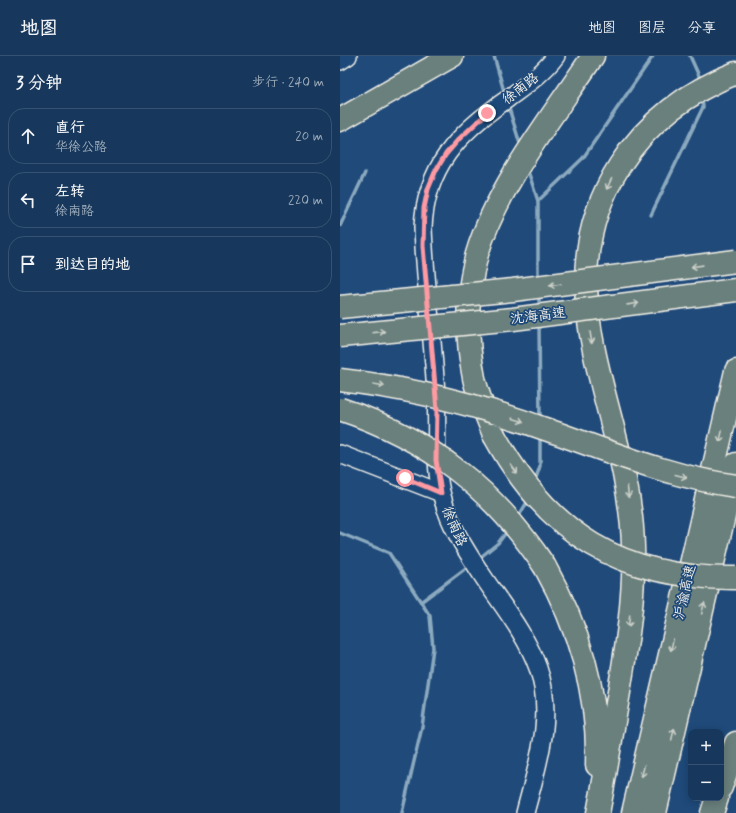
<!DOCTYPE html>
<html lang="zh">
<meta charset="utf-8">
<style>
:root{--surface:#17385c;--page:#244365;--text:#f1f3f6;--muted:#9eacbb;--line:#365272}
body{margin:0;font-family:Mynerve,"LXGW WenKai TC",sans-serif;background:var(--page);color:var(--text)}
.controls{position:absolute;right:12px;bottom:12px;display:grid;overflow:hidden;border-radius:8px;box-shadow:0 2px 10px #0003}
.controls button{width:36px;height:36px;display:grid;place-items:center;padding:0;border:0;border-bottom:1px solid var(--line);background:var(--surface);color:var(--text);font:20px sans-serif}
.stop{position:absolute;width:12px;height:12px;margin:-9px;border:3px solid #ff9aa2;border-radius:50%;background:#fff}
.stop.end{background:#ff9aa2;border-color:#fff;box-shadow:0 1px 4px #0008}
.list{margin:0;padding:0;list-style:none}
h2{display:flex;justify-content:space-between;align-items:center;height:52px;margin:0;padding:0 16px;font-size:17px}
h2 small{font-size:13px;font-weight:400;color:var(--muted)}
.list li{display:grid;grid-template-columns:26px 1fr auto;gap:12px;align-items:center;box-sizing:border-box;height:56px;margin:0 8px 8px;padding:0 8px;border:1px solid var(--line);border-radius:16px}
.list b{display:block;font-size:15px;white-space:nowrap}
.list p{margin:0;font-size:13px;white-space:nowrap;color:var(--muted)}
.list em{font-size:13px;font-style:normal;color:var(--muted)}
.icon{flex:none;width:22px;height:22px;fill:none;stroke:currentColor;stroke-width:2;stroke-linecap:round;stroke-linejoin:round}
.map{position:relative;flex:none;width:396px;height:757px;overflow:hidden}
header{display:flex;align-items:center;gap:24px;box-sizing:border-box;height:56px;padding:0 20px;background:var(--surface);border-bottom:1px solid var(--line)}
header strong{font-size:19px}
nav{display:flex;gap:22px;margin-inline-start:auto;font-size:14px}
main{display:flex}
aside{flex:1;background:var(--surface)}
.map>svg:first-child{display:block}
</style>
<header>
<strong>地图</strong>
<nav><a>地图</a><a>图层</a><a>分享</a></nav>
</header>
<main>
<aside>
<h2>3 分钟<small>步行 · 240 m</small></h2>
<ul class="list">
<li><svg class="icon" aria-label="ahead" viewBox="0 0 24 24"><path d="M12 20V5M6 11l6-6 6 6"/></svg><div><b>直行</b><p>华徐公路</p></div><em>20 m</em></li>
<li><svg class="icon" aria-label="left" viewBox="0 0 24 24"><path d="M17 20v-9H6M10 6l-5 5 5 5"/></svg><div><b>左转</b><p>徐南路</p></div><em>220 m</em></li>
<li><svg class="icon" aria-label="arrive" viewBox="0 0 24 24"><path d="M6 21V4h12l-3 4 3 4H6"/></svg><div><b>到达目的地</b></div></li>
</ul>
</aside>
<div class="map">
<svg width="396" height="757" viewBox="0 0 396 757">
<rect width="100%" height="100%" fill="#1f4a7a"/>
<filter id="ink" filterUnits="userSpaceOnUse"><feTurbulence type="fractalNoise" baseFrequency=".025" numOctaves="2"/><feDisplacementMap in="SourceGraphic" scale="8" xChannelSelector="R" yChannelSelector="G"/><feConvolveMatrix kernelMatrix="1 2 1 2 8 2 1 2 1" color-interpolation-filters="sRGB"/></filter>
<g filter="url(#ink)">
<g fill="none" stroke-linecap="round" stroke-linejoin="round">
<g stroke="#8caabf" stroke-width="3.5">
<polyline points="154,0 165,39"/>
<polyline points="350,0 359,20 360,26"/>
<polyline points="168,49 181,91"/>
<polyline points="187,112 198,145 198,224"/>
<polyline points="198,145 243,102 313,0"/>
<polyline points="311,159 363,51 362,42"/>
<polyline points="0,170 25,117"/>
<polyline points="199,239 199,252"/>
<polyline points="199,267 200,364"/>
<polyline points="195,425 200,410 200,379"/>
<polyline points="177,463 189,443"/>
<polyline points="0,477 49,497 90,560 93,592 82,671 62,757"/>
<polyline points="137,504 158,487 168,474"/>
<polyline points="82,545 130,509"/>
</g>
<g stroke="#f4f1e8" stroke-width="20">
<g id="tertiary">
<polyline points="0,5 8,0"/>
<polyline points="0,398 101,437"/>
<path d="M185 757C197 710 215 660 198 612 186 578 161 548 142 519 125 493 108 467 101 436 94 404 98 371 96 338 93 282 85 227 83 171 86 111 118 77 166 44 183 31 203 18 216 0"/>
</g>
</g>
<g stroke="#f4f1e8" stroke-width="25">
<g id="motorway">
<polyline points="0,64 112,0"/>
<path d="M154 379C147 360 138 341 134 322 126 282 126 238 137 198 157 130 213 60 253 0"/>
<path d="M205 511C239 572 259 639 257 709"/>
<polyline points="381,731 396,687"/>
<path d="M258 757C266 717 272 676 279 636 287 588 295 539 293 490 290 357 198 237 280 109 307 66 349 35 396 17"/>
<polyline points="293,757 396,315"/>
<polyline points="315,757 396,408"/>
<polyline points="372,757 377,742"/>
</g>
</g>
<use href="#tertiary" stroke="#1f4a7a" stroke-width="17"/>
<use href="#motorway" stroke="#6a807d" stroke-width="22"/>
<g stroke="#f4f1e8" stroke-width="25" stroke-linecap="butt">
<g id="motorway-bridge">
<polyline points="0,251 173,234 396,205"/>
<polyline points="0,280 173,263 396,234"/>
<path d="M0 324C70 332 139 349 205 373 269 395 329 421 396 430"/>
<path d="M0 353C89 382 154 434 205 511"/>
<path d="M154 379C209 479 281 523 396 522"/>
</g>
</g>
<use href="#motorway-bridge" stroke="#6a807d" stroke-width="22"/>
</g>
<defs><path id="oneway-shaft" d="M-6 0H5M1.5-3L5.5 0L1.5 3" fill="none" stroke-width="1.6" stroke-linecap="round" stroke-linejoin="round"/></defs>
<g stroke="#cbcfc8">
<use href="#oneway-shaft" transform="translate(269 128) rotate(116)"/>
<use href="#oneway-shaft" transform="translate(357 210) rotate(172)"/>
<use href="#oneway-shaft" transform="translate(215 229) rotate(173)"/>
<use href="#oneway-shaft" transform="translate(293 248) rotate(-8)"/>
<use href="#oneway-shaft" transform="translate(39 276) rotate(-6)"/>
<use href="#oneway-shaft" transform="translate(251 282) rotate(81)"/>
<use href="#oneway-shaft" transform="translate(39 329) rotate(9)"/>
<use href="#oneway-shaft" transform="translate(178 364) rotate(18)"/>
<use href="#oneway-shaft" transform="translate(381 380) rotate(103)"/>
<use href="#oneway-shaft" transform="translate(174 413) rotate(54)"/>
<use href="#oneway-shaft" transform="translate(341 420) rotate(14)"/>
<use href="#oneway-shaft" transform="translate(288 436) rotate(83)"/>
<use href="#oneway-shaft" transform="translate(363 552) rotate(-77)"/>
<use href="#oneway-shaft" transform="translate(289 565) rotate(97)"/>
<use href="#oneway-shaft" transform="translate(332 589) rotate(103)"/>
<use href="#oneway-shaft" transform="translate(333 678) rotate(-77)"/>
<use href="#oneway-shaft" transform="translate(303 715) rotate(103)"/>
</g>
</g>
<g fill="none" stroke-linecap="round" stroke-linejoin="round" filter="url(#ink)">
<polyline stroke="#ff9aa2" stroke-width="5" points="65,422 101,437 96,404 97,354 83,190 84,152 88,133 96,114 106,98 119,83 147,57"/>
</g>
<g text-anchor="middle" stroke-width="3.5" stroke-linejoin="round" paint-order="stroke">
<g font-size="14" fill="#f4f1e8" stroke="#1f4a7a">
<text transform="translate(180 32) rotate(-38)" y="5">徐南路</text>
<text transform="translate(198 259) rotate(-7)" y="5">沈海高速</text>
<text transform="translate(115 470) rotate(66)" y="5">徐南路</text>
<text transform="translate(344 536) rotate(-77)" y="5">沪渝高速</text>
</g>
</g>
</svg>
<div class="controls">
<button>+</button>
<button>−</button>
</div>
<div class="stop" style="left:65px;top:422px"></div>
<div class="stop end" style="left:147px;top:57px"></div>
</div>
</main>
